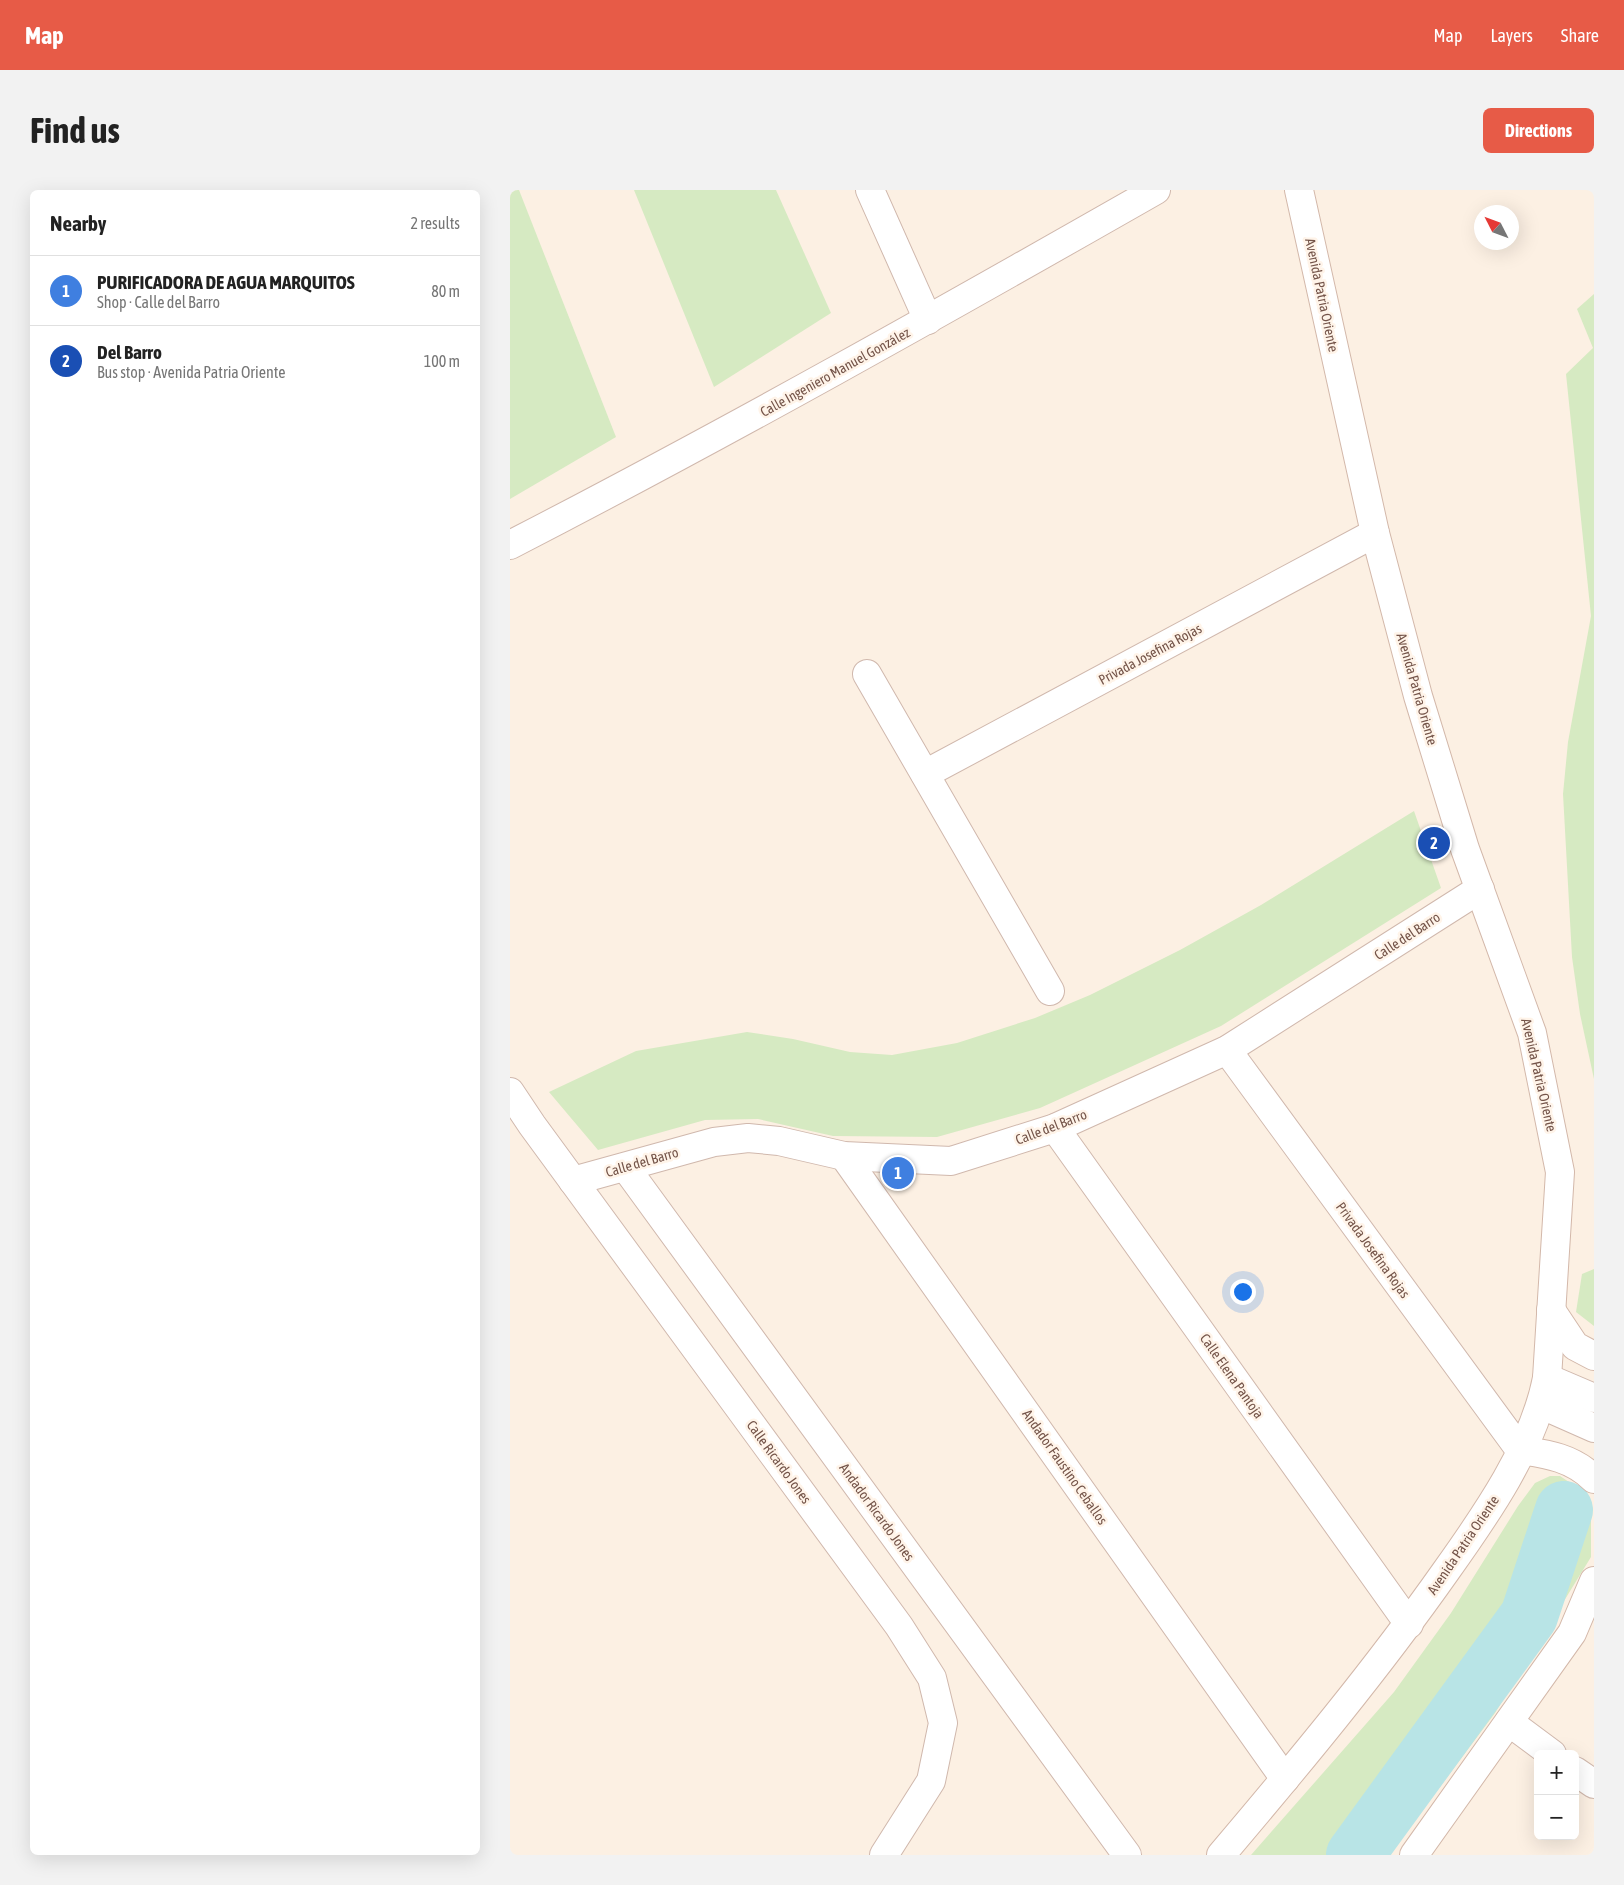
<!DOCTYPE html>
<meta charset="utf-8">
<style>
:root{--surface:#fff;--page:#f2f2f2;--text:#222;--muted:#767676;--line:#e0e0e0;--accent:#e75b47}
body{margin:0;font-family:"Asap Condensed",sans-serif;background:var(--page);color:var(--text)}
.controls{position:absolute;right:15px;bottom:15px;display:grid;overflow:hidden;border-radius:8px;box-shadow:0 5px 20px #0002}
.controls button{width:45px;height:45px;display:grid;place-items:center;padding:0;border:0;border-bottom:1px solid var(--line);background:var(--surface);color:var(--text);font:25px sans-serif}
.compass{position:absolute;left:964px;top:15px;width:45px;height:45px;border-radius:50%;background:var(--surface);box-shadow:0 5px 20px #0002;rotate:312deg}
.you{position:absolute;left:732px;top:1101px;width:18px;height:18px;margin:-12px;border:4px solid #fff;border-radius:50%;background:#1a73e8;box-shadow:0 0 0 8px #1a73e833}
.badge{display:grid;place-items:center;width:32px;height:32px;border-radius:50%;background:var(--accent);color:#fff;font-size:16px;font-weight:700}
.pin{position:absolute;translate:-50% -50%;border:2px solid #fff;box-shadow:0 1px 5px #0006}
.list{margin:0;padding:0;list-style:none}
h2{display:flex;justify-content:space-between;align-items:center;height:65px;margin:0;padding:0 20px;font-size:21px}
h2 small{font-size:16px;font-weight:400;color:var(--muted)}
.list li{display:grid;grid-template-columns:32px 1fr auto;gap:15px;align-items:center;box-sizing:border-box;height:70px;padding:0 20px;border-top:1px solid var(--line)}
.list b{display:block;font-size:19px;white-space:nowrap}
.list p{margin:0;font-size:16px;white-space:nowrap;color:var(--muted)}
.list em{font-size:16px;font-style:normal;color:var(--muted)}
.map{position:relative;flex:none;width:1084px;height:1665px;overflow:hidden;border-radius:8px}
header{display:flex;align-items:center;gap:30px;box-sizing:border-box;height:70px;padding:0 25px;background:var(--accent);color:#fff}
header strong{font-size:24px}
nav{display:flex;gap:28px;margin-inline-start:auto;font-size:18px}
.intro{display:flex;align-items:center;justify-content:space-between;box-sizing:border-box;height:120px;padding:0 30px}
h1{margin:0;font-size:35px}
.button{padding:12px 22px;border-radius:8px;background:var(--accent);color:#fff;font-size:18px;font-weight:700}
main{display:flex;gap:30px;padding:0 30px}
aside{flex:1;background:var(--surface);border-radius:8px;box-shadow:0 5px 20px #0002}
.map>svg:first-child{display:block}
</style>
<header>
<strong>Map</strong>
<nav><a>Map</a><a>Layers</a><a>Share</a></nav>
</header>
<div class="intro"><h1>Find us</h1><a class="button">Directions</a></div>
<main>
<aside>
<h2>Nearby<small>2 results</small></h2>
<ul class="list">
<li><span class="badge" style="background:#3f7fe0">1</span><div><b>PURIFICADORA DE AGUA MARQUITOS</b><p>Shop · Calle del Barro</p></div><em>80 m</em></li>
<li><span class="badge" style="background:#1a4fb4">2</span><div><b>Del Barro</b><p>Bus stop · Avenida Patria Oriente</p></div><em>100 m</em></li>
</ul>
</aside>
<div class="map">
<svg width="1084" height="1665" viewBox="0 0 1084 1665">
<rect width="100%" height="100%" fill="#fcf0e3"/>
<g fill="#d6eac2">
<polygon points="0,0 9,0 106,247 0,309"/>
<polygon points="124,0 266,0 321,123 204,197"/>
<polygon points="1084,104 1084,889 1070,824 1062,767 1053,604 1058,552 1081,426 1056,184 1083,158 1067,119"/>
<polygon points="904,621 931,698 711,836 530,918 427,947 323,946 248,929 195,930 88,960 39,902 126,861 237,842 283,849 340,862 382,865 447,853 525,828 580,805 670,760 751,715"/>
<polygon points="1084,1079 1084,1136 1066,1122 1072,1084"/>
<polygon points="1040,1286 1050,1286 1071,1300 1081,1325 1081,1367 985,1523 879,1665 741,1665 884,1502 941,1423 1008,1316 1025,1293"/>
</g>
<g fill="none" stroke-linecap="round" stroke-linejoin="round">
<polyline stroke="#b8e4e6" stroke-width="58" points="845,1665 1019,1426 1054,1320"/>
<g stroke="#d0b8ad" stroke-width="30">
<g id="street">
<polyline points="360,0 418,130"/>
<path d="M0 355C219 242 432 122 646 0"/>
<polyline points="357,484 540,801"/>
<polyline points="415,584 865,343"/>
<polyline points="717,860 1010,1260"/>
<polyline points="0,902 22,935 389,1436 422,1488 433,1533 421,1591 374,1665"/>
<polyline points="545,938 899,1434"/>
<polyline points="334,966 775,1589"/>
<polyline points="116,978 617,1665"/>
<polyline points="63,991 204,952 238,948 269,951 334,966 441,971 545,938 717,860 970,699"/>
<polyline points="1037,1188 1084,1208"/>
<polyline points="1032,1215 1084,1238"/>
<polyline points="999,1532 1042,1564"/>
<polyline points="1065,1581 1084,1594"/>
</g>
</g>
<g stroke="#d3b8aa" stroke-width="30">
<g id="secondary">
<polyline points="1041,1120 1065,1156 1084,1166"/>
<path d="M1010 1260C1038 1264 1063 1268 1084 1289"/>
<path d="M711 1665C789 1573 867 1479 936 1381 976 1325 1024 1256 1037 1188L1050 982 1022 843 955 659 908 506 865 343 789 0"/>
<polyline points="904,1665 1062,1443 1084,1391"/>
</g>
</g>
<use href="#street" stroke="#fff" stroke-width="28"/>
<use href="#secondary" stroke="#fff" stroke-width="28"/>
</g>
<g text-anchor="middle" stroke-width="5" stroke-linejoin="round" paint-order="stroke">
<g font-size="14" fill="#745449" stroke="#fff4e9">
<text transform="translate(812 105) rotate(78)" y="5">Avenida Patria Oriente</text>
<text transform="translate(325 182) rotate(-29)" y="5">Calle Ingeniero Manuel González</text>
<text transform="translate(640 464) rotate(-28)" y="5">Privada Josefina Rojas</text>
<text transform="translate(907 499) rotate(74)" y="5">Avenida Patria Oriente</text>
<text transform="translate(897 746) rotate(-33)" y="5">Calle del Barro</text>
<text transform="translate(1029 885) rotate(77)" y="5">Avenida Patria Oriente</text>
<text transform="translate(541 937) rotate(-21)" y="5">Calle del Barro</text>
<text transform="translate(132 972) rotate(-16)" y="5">Calle del Barro</text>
<text transform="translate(863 1060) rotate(54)" y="5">Privada Josefina Rojas</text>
<text transform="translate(722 1186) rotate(55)" y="5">Calle Elena Pantoja</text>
<text transform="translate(269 1272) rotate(54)" y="5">Calle Ricardo Jones</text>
<text transform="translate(555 1277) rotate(55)" y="5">Andador Faustino Ceballos</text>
<text transform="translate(367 1322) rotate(54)" y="5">Andador Ricardo Jones</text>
<text transform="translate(953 1355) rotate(-56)" y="5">Avenida Patria Oriente</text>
</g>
</g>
</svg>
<div class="controls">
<button>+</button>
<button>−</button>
</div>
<svg class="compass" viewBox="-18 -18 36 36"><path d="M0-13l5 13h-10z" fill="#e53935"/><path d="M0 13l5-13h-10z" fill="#767676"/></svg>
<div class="you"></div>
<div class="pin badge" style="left:388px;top:983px;background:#3f7fe0">1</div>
<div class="pin badge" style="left:924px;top:653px;background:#1a4fb4">2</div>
</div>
</main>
